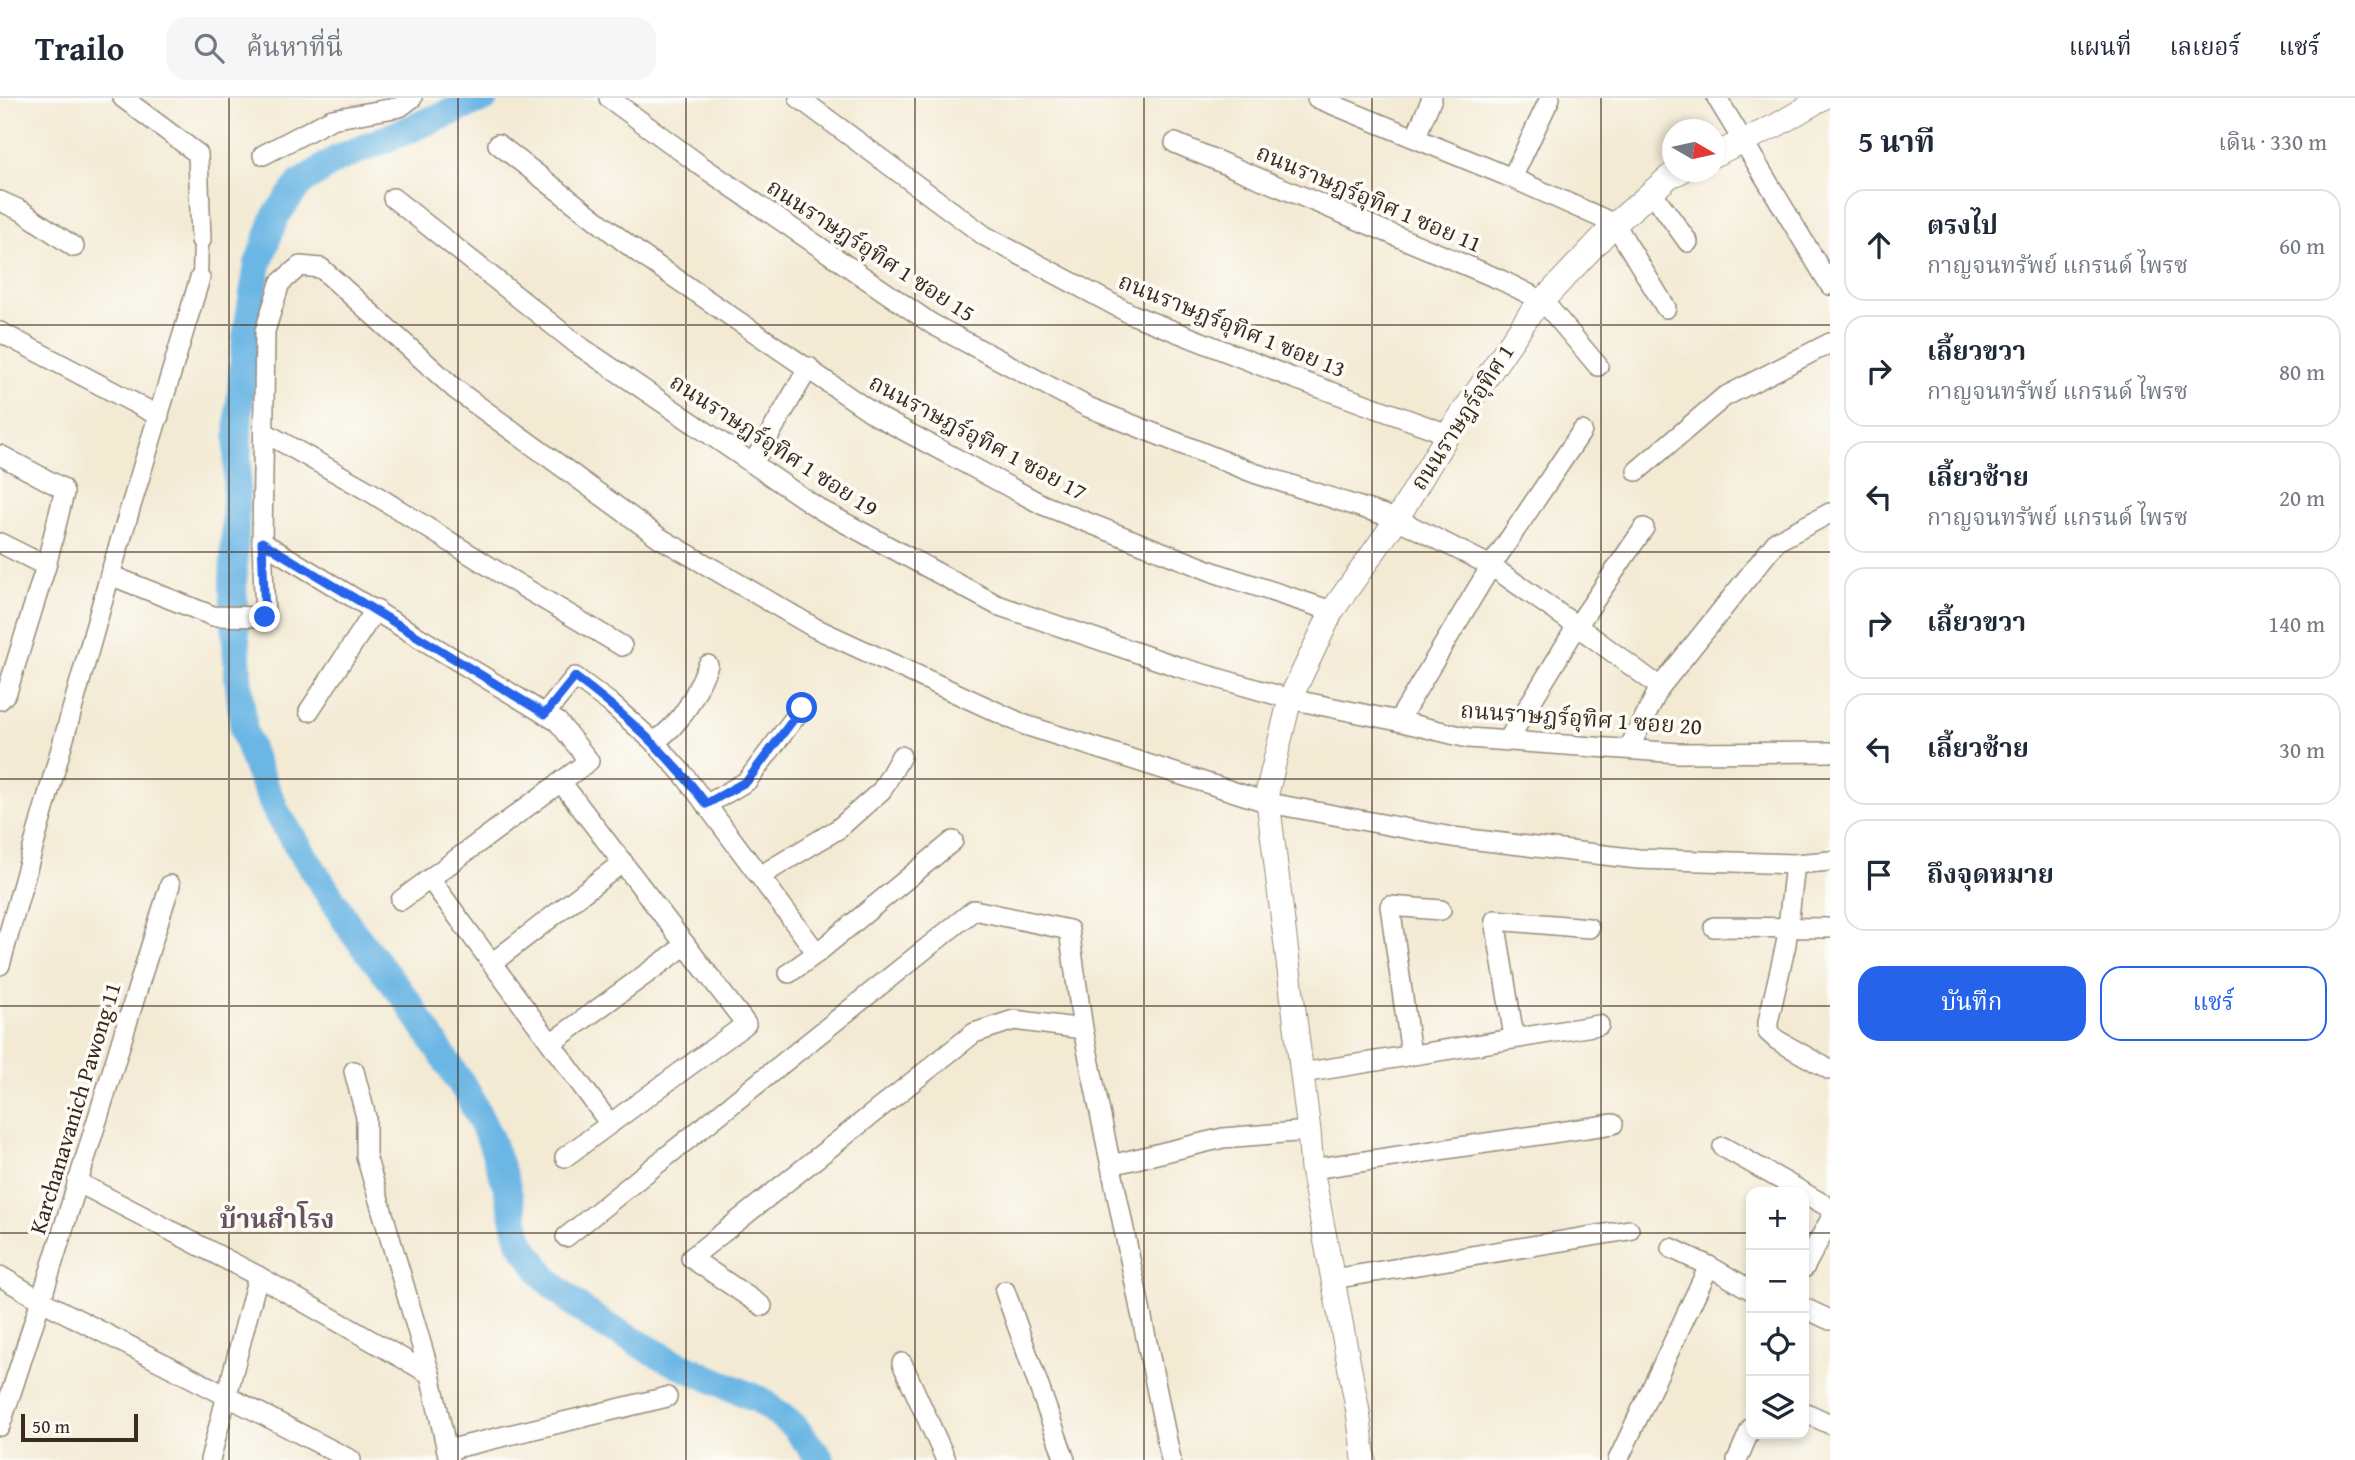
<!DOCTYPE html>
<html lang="th">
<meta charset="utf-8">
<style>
:root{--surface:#fff;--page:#f6f6f7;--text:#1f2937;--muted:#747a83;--line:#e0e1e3;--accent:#2563eb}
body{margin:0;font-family:"Gentium Book Plus","Noto Serif Thai",serif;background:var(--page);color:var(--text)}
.controls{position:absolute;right:21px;bottom:21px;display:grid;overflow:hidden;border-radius:14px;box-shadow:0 4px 10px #0003}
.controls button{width:63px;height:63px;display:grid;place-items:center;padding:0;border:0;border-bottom:2px solid var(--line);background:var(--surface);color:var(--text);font:35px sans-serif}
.compass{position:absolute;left:1662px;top:21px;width:63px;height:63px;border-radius:50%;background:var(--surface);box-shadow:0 4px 10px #0003;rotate:99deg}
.scale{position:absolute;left:21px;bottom:18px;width:117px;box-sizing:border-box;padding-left:7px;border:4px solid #3b2a1e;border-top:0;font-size:19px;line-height:24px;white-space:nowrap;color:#3b2a1e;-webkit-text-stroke:5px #fdfcf7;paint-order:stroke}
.stop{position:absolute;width:21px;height:21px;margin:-16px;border:5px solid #2563eb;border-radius:50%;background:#fff}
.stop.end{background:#2563eb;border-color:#fff;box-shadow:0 2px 7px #0008}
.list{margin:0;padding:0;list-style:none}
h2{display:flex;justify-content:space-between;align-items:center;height:91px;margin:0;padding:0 28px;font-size:30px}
h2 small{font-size:23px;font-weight:400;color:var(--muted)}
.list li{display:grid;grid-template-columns:46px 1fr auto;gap:21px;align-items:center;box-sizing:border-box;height:112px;margin:0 14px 14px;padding:0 14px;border:2px solid var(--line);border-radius:21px}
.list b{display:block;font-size:26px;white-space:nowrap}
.list p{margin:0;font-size:23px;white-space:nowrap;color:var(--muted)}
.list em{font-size:23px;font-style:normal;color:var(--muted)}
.actions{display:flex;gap:14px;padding:21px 28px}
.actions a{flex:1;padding:16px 0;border:2px solid var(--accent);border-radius:21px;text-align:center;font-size:24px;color:var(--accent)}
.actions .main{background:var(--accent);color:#fff}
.icon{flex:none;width:38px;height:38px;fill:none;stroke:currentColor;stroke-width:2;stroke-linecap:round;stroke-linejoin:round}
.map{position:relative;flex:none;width:1830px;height:1362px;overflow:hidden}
header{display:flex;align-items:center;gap:42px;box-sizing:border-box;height:98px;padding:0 35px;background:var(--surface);border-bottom:2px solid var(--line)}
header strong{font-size:33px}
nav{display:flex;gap:38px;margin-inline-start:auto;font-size:24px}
.search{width:490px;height:63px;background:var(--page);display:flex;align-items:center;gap:18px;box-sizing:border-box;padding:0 24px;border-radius:21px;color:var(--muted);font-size:26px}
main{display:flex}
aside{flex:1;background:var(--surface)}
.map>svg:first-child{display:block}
</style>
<header>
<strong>Trailo</strong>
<div class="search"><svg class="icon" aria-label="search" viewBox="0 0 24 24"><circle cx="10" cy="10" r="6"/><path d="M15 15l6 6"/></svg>ค้นหาที่นี่</div>
<nav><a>แผนที่</a><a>เลเยอร์</a><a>แชร์</a></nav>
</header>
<main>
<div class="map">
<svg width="1830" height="1362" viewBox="0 0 1830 1362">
<rect width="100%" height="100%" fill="#fdfcf7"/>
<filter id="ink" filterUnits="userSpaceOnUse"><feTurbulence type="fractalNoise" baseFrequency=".0143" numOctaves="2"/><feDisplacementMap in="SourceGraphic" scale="14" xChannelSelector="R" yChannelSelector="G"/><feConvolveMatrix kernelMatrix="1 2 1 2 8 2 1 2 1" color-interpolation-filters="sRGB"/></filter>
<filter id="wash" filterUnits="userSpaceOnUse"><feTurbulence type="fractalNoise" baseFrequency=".00686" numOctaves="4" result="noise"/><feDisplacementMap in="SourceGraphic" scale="28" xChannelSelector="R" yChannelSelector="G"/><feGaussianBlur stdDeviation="1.57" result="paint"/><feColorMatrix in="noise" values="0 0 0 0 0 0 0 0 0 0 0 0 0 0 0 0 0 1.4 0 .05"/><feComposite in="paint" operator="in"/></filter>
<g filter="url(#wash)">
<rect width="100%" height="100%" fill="#f3ead4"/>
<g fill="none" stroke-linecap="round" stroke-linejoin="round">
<polyline stroke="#6bb6e4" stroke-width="28" points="485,0 337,61 299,86 275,119 258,166 246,238 239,314 233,488 238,578 244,634 258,673 278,717 353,834 408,904 468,996 491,1043 506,1086 520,1143 546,1181 578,1209 603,1226 673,1264 760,1302 793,1327 821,1362"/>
</g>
</g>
<g filter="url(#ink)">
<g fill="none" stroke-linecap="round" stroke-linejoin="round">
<g stroke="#978a79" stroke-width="17">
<polyline id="pedestrian" points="200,180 201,142"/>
</g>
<g stroke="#978a79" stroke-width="22">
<g id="minor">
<polyline points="123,0 198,56 201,142"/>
<polyline points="609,0 700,67 932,226 1088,309 1254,375 1397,421 1491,468 1577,528 1660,589"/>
<polyline points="799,0 985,138 1131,216 1290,279 1448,336"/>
<polyline points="1317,0 1512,80 1615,126 1666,210"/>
<polyline points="1717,0 1830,187"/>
<polyline points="1415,40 1432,0"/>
<polyline points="1175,45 1501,182 1543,203 1598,268"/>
<polyline points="498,46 640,156 877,318 1043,407 1216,475 1332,513"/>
<polyline points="263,57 332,21 400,9 412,0"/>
<polyline points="1512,80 1550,0"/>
<polyline points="1652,94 1688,144"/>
<polyline points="393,100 578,247 821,412 997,507 1179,569 1290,601 1398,623 1468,640 1679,655 1830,654"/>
<polyline points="0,103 22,113 74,149"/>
<polyline points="0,234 159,318"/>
<polyline points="264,334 372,395 503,477 622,548"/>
<polyline points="0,357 62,390 64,395 46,468 7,594 0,602"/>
<polyline points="753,365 809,269"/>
<polyline points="1637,373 1724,299 1830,245"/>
<polyline points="262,444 558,624 589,663 401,802"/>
<polyline points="0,445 46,468"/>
<polyline points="110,477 213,518 265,519 262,444 265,233 280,185 300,168 321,170 455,291 660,440 815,530 1025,627 1269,705 1452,739 1638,761 1795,766 1830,763"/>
<polyline points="309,613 376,511"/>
<polyline points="545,616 575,579 610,605 654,644 684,677 817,855"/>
<polyline points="1398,623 1491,468 1582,333"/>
<polyline points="1508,642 1577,528 1644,430"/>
<path d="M654 644C683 625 695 598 708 567"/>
<polyline points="1629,650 1660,589 1777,443 1830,415"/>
<polyline points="561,684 746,926 565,1059"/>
<polyline points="706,707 747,683 802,610"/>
<polyline points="1795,766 1786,846 1768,924 1768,934 1777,942 1830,972"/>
<polyline points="760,778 838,731 882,692 901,658"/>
<polyline points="430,781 610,1026"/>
<polyline points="1714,829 1830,830"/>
<polyline points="492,865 623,764"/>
<polyline points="0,867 110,477 200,180"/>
<polyline points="789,875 817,855 953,743"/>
<polyline points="1514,939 1495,822 1589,830"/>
<polyline points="551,945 686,847"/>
<polyline points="1411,956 1390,808 1441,812"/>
<polyline points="354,973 366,1019 366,1058 430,1276 449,1362"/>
<polyline points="1302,975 1599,927"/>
<polyline points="1723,1049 1803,1094"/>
<polyline points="1111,1067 1223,1040 1309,1033"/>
<polyline points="1312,1071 1613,1026"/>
<polyline points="77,1084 258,1178 430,1276"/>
<polyline points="1804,1095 1830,1110"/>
<polyline points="566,1139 974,812 1069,832 1083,931 1171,1362"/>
<polyline points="1671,1150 1709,1168 1751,1192"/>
<polyline points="1804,1170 1830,1122"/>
<polyline points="0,1178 42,1203 351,1362"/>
<polyline points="1333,1181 1629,1132"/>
<polyline points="1005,1193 1065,1362"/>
<polyline points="762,1208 691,1160 974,935 1014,922 1083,931"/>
<polyline points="1804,1210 1830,1222"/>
<polyline points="902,1265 946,1362"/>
<polyline points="1804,1314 1830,1326"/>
<path d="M0 1328C60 1149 113 967 170 787"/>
<polyline points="447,1352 667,1299"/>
<polyline points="210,1362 258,1178"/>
<polyline points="1618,1362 1709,1168"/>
<polyline points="1737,1362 1751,1330"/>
</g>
</g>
<g stroke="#978a79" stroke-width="25">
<g id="tertiary">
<polyline points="1714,57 1777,27 1823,0"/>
<polyline points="1364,1362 1358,1314 1312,1071 1309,1033 1267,695 1290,601 1332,513 1397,421 1448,336 1530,216 1615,126 1670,78 1680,74"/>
</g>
</g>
<use href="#pedestrian" stroke="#fff" stroke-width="14"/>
<use href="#minor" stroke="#fff" stroke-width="19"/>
<use href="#tertiary" stroke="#fff" stroke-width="23"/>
</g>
</g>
<g fill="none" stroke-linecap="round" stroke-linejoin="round" filter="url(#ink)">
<path stroke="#2563eb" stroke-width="9" d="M265 519 262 444 545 616 575 579C625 616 669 656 706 706L747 683 802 610"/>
</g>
<path fill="none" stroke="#3b2a1e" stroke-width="2" stroke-opacity="0.55" d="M229 0V1362M458 0V1362M686 0V1362M915 0V1362M1144 0V1362M1372 0V1362M1601 0V1362M0 227H1830M0 454H1830M0 681H1830M0 908H1830M0 1135H1751M1804 1135H1830"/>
<g text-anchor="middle" stroke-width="7" stroke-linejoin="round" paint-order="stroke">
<g font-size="23" fill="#3b2a1e" stroke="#fdfcf7">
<text transform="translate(1369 100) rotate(23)" y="8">ถนนราษฎร์อุทิศ 1 ซอย 11</text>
<text transform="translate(871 152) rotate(33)" y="8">ถนนราษฎร์อุทิศ 1 ซอย 15</text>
<text transform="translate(1232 227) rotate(22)" y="8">ถนนราษฎร์อุทิศ 1 ซอย 13</text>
<text transform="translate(1462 319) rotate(-57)" y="8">ถนนราษฎร์อุทิศ 1</text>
<text transform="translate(978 339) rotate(28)" y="8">ถนนราษฎร์อุทิศ 1 ซอย 17</text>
<text transform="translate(774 347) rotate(33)" y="8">ถนนราษฎร์อุทิศ 1 ซอย 19</text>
<text transform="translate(1581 620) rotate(4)" y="8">ถนนราษฎร์อุทิศ 1 ซอย 20</text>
<text transform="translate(75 1010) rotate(-73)" y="8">Karchanavanich Pawong 11</text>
</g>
<g font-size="26" font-weight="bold" fill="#6a535f" stroke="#fdfcf7">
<text x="277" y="1130">บ้านสำโรง</text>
</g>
</g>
</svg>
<div class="controls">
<button>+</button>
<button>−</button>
<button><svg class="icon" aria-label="locate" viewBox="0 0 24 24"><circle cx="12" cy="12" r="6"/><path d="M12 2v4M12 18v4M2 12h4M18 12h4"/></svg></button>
<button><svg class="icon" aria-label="layers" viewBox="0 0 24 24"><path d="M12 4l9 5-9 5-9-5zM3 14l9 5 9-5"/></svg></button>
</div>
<svg class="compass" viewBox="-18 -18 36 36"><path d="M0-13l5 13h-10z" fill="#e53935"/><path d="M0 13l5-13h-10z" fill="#747a83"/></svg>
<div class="scale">50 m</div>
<div class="stop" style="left:802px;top:610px"></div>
<div class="stop end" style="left:265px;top:519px"></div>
</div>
<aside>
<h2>5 นาที<small>เดิน · 330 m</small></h2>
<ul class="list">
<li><svg class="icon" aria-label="ahead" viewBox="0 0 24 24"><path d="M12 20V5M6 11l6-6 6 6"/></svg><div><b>ตรงไป</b><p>กาญจนทรัพย์ แกรนด์ ไพรซ</p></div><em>60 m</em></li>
<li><svg class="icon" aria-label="right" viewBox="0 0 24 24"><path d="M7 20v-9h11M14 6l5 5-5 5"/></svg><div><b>เลี้ยวขวา</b><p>กาญจนทรัพย์ แกรนด์ ไพรซ</p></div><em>80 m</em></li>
<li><svg class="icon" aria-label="left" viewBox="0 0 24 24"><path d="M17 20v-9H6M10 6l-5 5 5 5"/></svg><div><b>เลี้ยวซ้าย</b><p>กาญจนทรัพย์ แกรนด์ ไพรซ</p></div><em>20 m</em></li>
<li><svg class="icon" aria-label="right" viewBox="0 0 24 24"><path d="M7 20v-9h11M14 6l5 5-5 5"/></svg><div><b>เลี้ยวขวา</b></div><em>140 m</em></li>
<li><svg class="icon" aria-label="left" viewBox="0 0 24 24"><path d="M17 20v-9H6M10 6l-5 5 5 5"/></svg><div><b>เลี้ยวซ้าย</b></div><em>30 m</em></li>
<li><svg class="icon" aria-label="arrive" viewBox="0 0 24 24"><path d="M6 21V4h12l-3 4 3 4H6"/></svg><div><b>ถึงจุดหมาย</b></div></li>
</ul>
<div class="actions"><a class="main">บันทึก</a><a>แชร์</a></div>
</aside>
</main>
